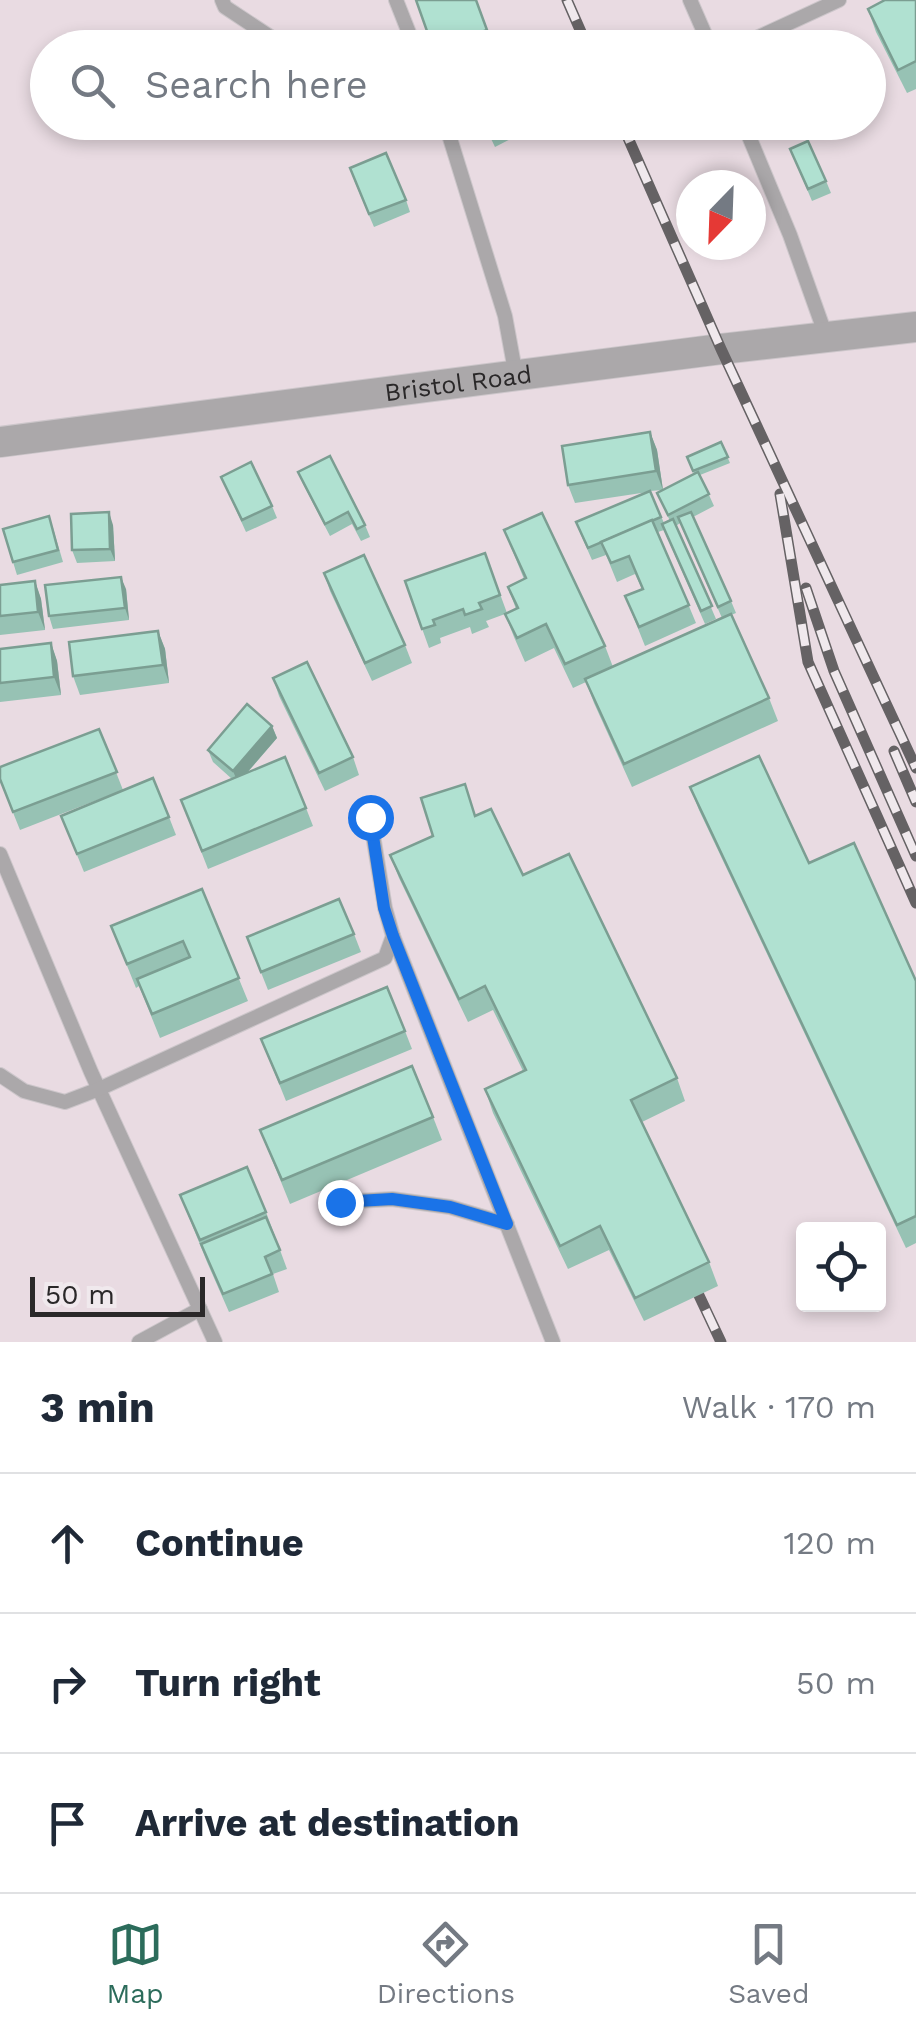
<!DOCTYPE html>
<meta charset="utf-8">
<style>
:root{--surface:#fff;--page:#f6f6f7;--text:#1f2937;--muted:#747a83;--line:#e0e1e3;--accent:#2c6c5b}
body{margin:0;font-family:"Work Sans",sans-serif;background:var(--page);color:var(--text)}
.controls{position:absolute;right:30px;bottom:30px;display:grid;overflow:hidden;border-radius:10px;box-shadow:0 5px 15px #0003}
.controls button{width:90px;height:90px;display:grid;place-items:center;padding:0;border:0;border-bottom:2px solid var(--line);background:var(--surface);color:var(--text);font:50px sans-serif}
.compass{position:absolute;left:676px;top:170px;width:90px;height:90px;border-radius:50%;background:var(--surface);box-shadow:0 5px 15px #0003;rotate:203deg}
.scale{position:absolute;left:30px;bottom:25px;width:175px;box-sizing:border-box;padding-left:10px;border:5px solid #2a2829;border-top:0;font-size:28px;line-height:35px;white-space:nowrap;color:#2a2829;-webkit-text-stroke:8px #f0e9ed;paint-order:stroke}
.stop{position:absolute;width:30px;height:30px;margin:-22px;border:8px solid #1a73e8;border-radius:50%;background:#fff}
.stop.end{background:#1a73e8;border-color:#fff;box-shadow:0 2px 10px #0008}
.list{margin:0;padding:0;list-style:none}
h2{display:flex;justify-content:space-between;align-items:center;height:130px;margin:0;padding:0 40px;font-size:42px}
h2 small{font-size:32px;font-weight:400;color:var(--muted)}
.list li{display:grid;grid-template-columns:65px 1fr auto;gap:30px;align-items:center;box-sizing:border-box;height:140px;padding:0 40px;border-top:2px solid var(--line)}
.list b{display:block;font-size:38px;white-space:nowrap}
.list em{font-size:32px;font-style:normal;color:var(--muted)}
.icon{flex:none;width:55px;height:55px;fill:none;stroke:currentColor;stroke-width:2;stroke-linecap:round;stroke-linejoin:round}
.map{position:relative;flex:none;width:916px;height:1342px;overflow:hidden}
.search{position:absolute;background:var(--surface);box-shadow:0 5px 15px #0003;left:30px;right:30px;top:30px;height:110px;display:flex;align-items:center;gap:25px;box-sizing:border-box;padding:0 35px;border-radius:55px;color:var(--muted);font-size:38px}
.sheet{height:550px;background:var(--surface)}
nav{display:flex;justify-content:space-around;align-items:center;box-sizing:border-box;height:140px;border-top:2px solid var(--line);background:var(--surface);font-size:28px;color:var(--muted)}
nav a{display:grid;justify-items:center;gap:5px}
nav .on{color:var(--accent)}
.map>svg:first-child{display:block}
</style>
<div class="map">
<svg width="916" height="1342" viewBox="0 0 916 1342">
<rect width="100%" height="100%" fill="#f0e9ed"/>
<path fill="#e9dbe2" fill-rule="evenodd" d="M0 0H916V1342H0ZM48 48H868V122H48ZM691 185H751V245H691ZM804 1230H878V1304H804Z"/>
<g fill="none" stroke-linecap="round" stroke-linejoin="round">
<g stroke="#ccc6ca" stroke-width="16">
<g id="service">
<polyline points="222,0 225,7 287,48"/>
<polyline points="396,0 415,48"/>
<polyline points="690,0 711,48"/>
<polyline points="735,48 839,0"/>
<polyline points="445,122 505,316 516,376"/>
<polyline points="743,122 790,235 826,336"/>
<polyline points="0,854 91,1072 215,1342"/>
<polyline points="393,936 553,1342"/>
<polyline points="0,1075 24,1091 65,1102 99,1089 385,958 393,936 385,908 370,817"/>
<polyline points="340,1202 392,1199 450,1207 507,1224"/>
<polyline points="139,1342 200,1309"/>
</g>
</g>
<g stroke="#ccc6ca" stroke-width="32">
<g id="tertiary">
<path id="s1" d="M0 442 721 349 916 327"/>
</g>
</g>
<use href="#service" stroke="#aba8aa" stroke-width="14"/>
<use href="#tertiary" stroke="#aba8aa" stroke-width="30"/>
<g stroke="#656264" stroke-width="11">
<g id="rail">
<polyline points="567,0 588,48"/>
<polyline points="621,122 721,349 916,768"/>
<polyline points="780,494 808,662 916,903"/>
<polyline points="806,588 834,671 916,856"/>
<polyline points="894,751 916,802"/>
<polyline points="687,1270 721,1342"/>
</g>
</g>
<use href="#rail" stroke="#f0e9ed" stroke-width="8" stroke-dasharray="22" stroke-linecap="butt"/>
</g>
<g fill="#97c2b4">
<polygon points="476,0 493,48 433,48"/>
<polygon points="916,0 916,89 907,93 876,32 868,9"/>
<polygon points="483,122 544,122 495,147"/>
<polygon points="790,149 826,181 831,193 812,201"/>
<polygon points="354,180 406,200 410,212 374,227"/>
<polygon points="650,432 657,450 663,490 650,491 664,523 670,521 657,493 694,474 687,457 721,442 730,463 700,475 714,506 693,517 731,601 736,613 731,615 769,698 778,721 632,787 594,703 586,682 573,688 554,648 525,662 514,637 505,614 486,621 489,627 472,634 470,627 440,638 441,643 429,648 405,581 485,553 507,613 516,609 508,587 524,579 504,530 605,646 613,667 722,618 680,523 676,526 716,619 705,624 664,530 658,532 696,623 645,646 625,596 642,589 635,574 617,582 606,555 592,560 581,535 576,522 648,492 575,503 568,485"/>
<polygon points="298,472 365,525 370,537 361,541 352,524 330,536 303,484"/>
<polygon points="221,477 272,506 277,518 246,532"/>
<polygon points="113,525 115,561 77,563 72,550"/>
<polygon points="53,528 63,562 17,575 13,562"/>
<polygon points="324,573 405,645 412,663 372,681 330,591"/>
<polygon points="35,581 41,599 45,630 0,635 0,585"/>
<polygon points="126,589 129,620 53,629 49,616"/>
<polygon points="158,631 165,649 169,683 80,695 73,676"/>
<polygon points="51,643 57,661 61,695 0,702 0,649"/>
<polygon points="273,678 353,757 359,775 325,791 279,696"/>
<polygon points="272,726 277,738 247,773 306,808 313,826 208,869 181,800 232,779 213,762 208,750"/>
<polygon points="99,729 123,790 20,830 0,780"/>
<polygon points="690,787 809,863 916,981 916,1243 906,1248 699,810"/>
<polygon points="61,816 169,817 176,835 84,872"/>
<polygon points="476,816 677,1078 685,1101 642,1122 709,1262 718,1286 644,1321 609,1250 568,1269 493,1113 485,1089 523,1071 493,1010 468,1022 399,878 390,855"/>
<polygon points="202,889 248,1001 160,1038 139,986 136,988 111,926"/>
<polygon points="354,934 361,952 268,990 247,937"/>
<polygon points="405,1031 412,1049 286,1101 261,1039"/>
<polygon points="433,1117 442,1140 290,1204 260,1130"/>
<polygon points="180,1195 266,1212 287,1269 273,1274 279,1292 229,1312 207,1262"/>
</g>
<g fill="#7b9e92">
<polygon points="650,432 657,450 663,490 656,471"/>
<polygon points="109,512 113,525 115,561 110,549"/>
<polygon points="121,577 126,589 129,620 125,608"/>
<polygon points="35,581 41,599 45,630 38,612"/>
<polygon points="158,631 165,649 169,683 163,665"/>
<polygon points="51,643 57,661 61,695 54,677"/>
<polygon points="272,726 277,738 238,783 233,771"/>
</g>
<g fill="#b0e1d1" stroke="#7b9e92" stroke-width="2.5">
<polygon points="416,0 476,0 487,30 438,48 433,48"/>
<polygon points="885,0 916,0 916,61 898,70 868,9"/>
<polygon points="486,122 501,122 489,129"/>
<polygon points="808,141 826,181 808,189 790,149"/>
<polygon points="386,153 406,200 369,214 350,168"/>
<polygon points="650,432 656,471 568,485 562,446"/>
<polygon points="721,442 728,457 693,471 687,457"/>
<polygon points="330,456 365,525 357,529 348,512 325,524 298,472"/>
<polygon points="251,462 272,506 242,520 221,477"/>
<polygon points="698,472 709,494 668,515 657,493"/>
<polygon points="650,491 661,517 588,548 576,522"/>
<polygon points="109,512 110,549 72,550 71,514"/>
<polygon points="691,512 731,601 718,607 678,517"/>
<polygon points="542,513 605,646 565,664 546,624 517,638 505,614 518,608 508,587 526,578 504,530"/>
<polygon points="49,516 58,550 13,562 3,529"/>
<polygon points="673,519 712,606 701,611 662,524"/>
<polygon points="652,520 689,605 639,627 625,596 643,589 629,556 611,563 601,542"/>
<polygon points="485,553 500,595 479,603 482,609 465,615 463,609 433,620 435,625 422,629 405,581"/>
<polygon points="364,555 405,645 365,663 324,573"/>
<polygon points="121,577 125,608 49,616 45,585"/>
<polygon points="35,581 38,612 0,616 0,585"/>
<polygon points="731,614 769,698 624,764 585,679"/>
<polygon points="158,631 163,665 73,676 69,642"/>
<polygon points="51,643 54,677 0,683 0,649"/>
<polygon points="307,662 353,757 319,773 273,678"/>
<polygon points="247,704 272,726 233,771 208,750"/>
<polygon points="99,729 117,772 13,812 0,779 0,767"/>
<polygon points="759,756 809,863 854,843 916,981 916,1216 897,1225 690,787"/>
<polygon points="285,757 306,808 202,851 181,800"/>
<polygon points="153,778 169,817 77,854 61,816"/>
<polygon points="465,784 475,816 491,809 523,875 569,854 677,1078 631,1100 709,1262 635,1298 600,1226 560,1246 485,1089 526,1070 485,986 459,999 390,855 433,836 421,798"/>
<polygon points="202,889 239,978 152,1014 137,979 190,957 183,941 127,964 111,926"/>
<polygon points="339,899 354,934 261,972 247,937"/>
<polygon points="387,987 405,1031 280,1083 261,1039"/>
<polygon points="412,1066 433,1117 282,1180 260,1130"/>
<polygon points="247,1167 266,1212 200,1240 180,1195"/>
<polygon points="266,1217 280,1250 265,1257 272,1274 223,1294 201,1244"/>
</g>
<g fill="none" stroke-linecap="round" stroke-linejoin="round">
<polyline stroke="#1a73e8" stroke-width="12" points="340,1202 392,1199 450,1207 507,1224 393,936 384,908 370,817"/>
</g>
<g text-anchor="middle" stroke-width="10" stroke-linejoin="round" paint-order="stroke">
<g font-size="25" fill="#2a2829" stroke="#f0e9ed">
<text dy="9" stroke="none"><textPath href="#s1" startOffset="462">Bristol Road</textPath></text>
</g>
</g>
</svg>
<div class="controls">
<button><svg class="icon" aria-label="locate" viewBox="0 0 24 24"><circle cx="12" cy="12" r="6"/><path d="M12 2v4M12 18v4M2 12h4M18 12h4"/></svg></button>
</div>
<svg class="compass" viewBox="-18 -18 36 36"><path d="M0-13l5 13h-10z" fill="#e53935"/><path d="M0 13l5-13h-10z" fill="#747a83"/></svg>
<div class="scale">50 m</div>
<div class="stop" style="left:370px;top:817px"></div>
<div class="stop end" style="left:340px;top:1202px"></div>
<div class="search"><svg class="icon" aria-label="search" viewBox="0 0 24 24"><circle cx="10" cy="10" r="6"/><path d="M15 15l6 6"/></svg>Search here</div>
</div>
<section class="sheet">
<h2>3 min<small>Walk · 170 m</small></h2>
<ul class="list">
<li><svg class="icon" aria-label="ahead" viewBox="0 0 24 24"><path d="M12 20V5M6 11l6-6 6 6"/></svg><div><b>Continue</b></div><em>120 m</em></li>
<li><svg class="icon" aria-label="right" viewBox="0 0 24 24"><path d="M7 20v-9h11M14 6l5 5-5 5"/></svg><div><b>Turn right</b></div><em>50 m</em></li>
<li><svg class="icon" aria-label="arrive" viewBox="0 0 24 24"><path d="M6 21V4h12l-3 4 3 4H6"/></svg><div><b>Arrive at destination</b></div></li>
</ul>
</section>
<nav>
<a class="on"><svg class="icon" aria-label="map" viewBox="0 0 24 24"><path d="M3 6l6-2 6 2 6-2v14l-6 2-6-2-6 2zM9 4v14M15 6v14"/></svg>Map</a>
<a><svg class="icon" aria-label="directions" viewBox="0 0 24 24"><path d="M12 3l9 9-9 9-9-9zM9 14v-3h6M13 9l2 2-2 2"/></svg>Directions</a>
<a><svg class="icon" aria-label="saved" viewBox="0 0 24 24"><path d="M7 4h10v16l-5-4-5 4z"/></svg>Saved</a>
</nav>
